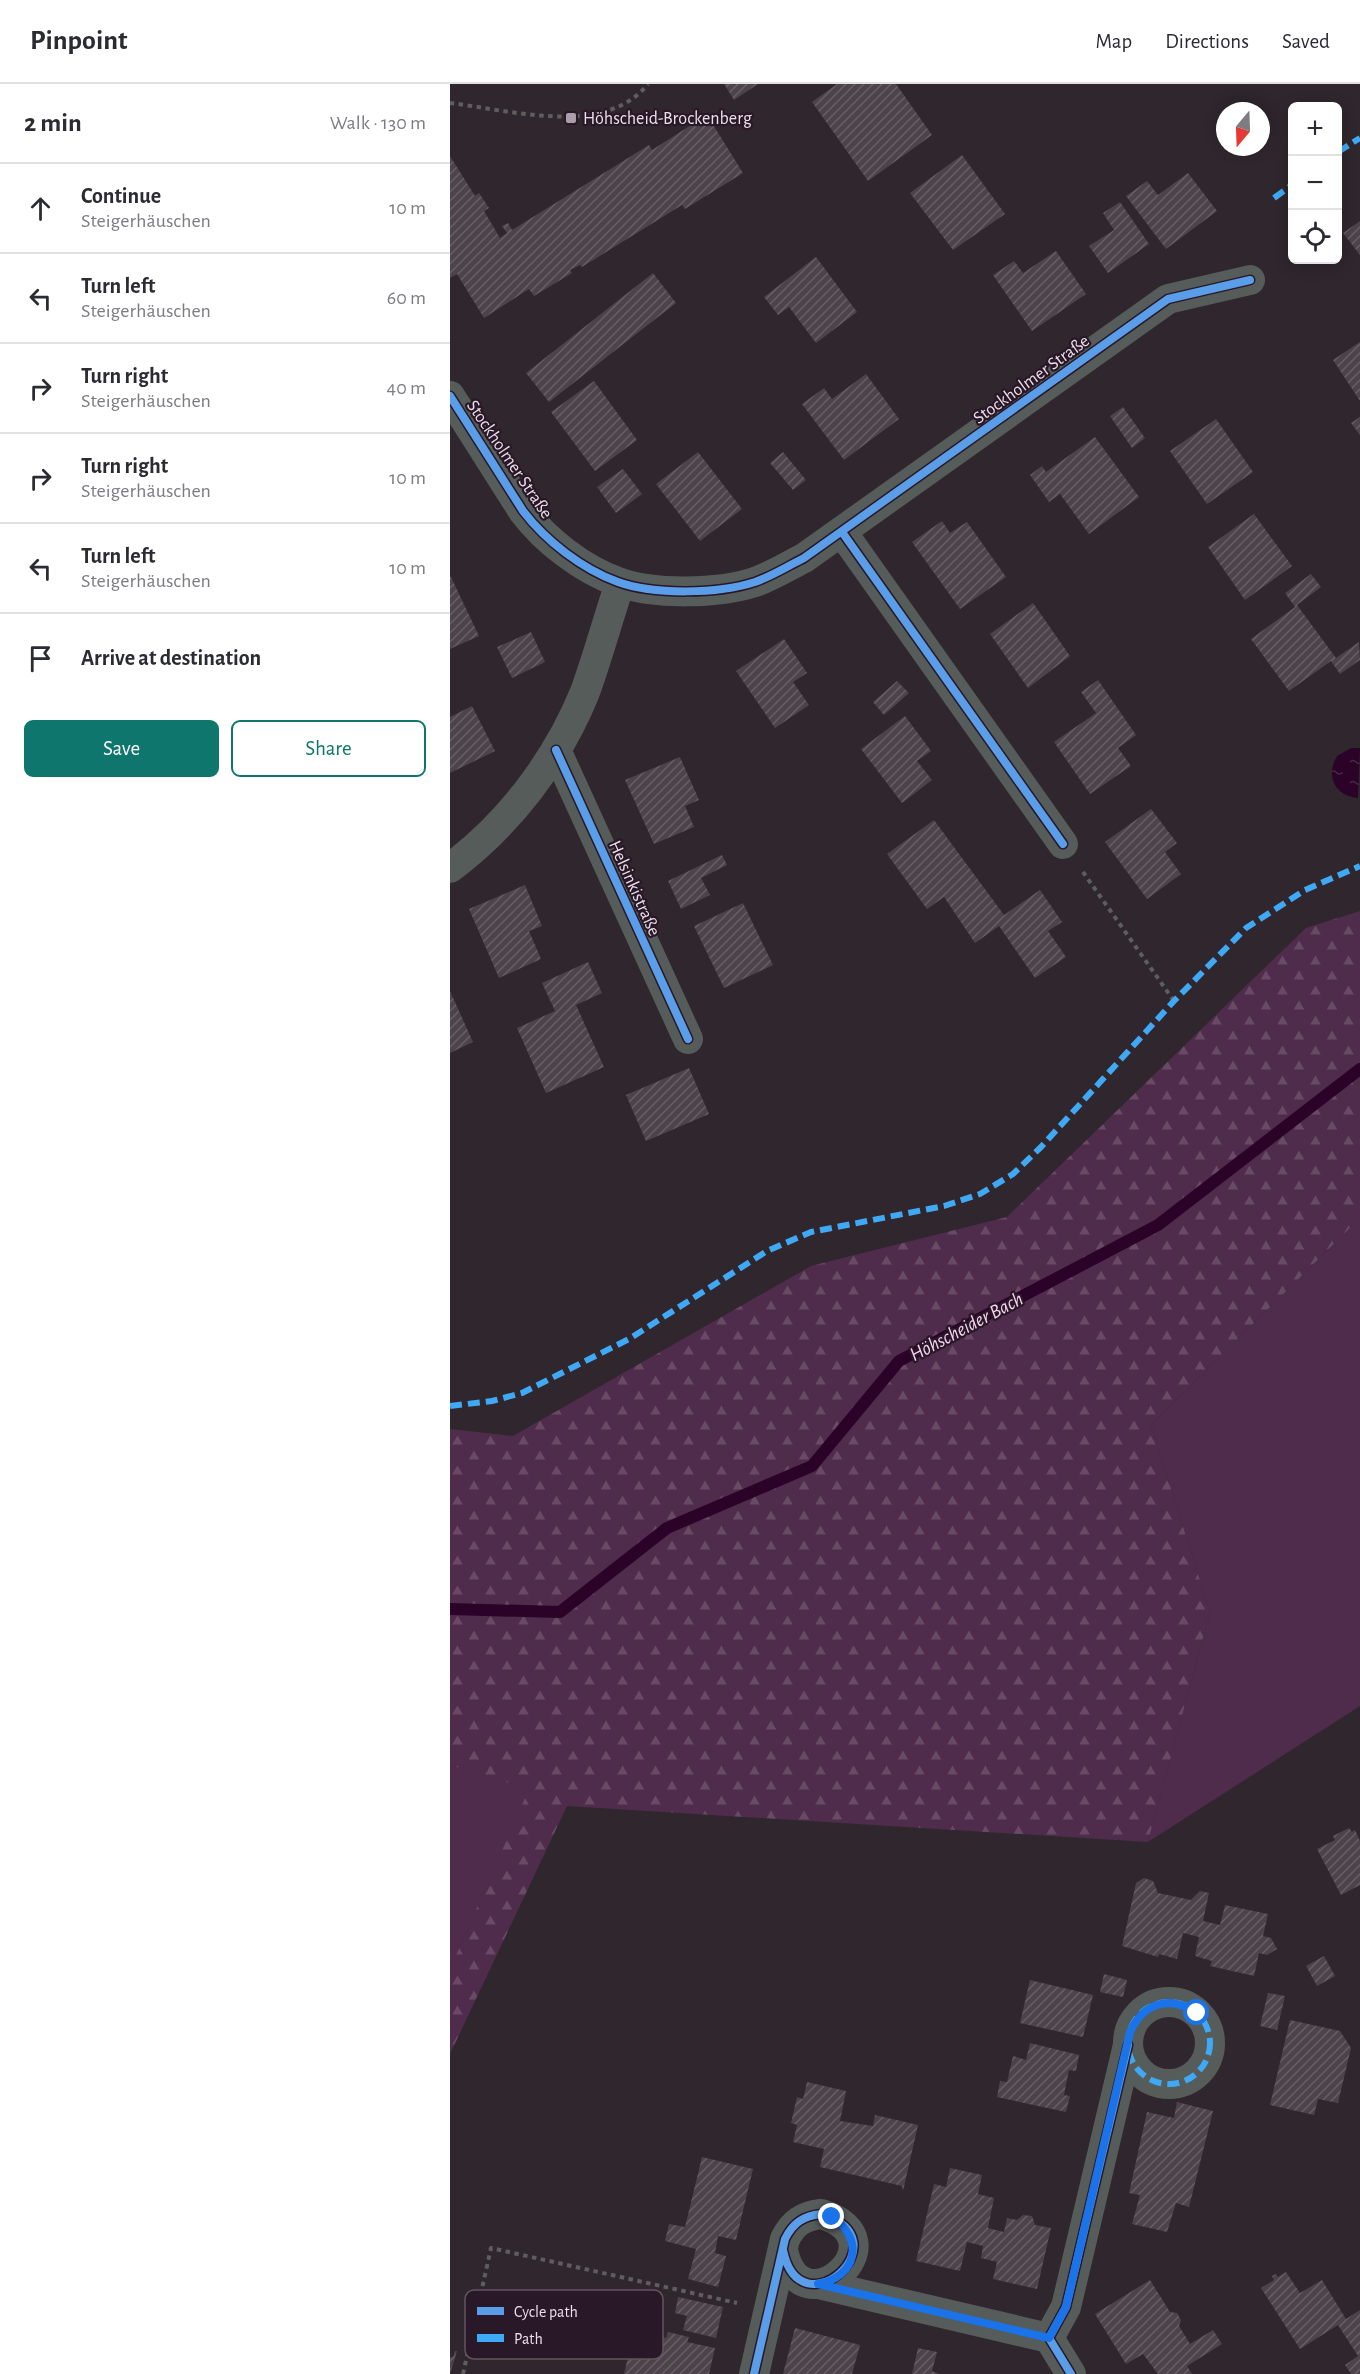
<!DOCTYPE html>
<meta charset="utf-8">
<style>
:root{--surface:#fff;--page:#f7f7f7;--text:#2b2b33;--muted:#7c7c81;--line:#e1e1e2;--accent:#0f766e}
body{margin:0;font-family:"Alegreya Sans",sans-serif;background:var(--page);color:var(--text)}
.controls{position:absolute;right:18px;top:18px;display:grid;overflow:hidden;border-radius:9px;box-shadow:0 3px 15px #0003}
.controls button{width:54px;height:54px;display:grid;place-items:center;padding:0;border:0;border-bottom:2px solid var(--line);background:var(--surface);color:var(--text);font:30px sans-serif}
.compass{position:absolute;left:766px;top:18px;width:54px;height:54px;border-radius:50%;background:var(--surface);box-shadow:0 3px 15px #0003;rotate:199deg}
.stop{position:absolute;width:18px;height:18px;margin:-14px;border:4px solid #1a73e8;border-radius:50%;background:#fff}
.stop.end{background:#1a73e8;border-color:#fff;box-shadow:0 2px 6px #0008}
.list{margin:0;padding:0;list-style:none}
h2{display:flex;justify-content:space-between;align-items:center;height:78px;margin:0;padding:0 24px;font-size:26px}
h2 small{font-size:20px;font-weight:400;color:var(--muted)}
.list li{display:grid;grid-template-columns:39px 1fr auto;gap:18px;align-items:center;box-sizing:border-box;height:90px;padding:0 24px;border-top:2px solid var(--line)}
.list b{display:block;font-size:22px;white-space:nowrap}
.list p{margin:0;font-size:20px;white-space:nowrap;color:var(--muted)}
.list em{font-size:20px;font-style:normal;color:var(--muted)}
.actions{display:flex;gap:12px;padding:18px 24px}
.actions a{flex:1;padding:14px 0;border:2px solid var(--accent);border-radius:9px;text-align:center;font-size:21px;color:var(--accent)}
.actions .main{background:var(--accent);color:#fff}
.icon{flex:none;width:33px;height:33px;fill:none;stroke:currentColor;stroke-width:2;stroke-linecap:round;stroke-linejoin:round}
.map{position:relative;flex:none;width:910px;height:2290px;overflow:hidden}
header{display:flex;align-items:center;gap:36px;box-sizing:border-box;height:84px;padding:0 30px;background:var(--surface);border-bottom:2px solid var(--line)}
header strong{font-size:28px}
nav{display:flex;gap:33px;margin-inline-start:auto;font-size:21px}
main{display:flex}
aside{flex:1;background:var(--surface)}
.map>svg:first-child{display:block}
</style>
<header>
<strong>Pinpoint</strong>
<nav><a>Map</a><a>Directions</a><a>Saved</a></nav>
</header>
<main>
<aside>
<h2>2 min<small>Walk · 130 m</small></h2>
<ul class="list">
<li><svg class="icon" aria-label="ahead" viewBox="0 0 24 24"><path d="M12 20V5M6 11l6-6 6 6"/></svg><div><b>Continue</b><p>Steigerhäuschen</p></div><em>10 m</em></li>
<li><svg class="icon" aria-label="left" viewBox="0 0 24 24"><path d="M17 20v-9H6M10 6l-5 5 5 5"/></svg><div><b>Turn left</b><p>Steigerhäuschen</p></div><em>60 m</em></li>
<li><svg class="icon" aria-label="right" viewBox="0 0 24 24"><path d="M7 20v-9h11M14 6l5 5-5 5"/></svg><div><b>Turn right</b><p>Steigerhäuschen</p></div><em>40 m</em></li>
<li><svg class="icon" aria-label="right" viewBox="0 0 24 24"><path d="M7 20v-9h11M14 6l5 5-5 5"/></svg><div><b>Turn right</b><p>Steigerhäuschen</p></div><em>10 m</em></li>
<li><svg class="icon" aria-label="left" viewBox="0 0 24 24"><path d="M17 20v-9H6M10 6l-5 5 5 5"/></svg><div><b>Turn left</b><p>Steigerhäuschen</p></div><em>10 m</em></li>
<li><svg class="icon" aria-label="arrive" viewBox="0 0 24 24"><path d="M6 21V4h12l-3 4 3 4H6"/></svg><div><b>Arrive at destination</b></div></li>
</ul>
<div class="actions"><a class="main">Save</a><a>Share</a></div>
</aside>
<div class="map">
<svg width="910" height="2290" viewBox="0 0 910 2290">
<defs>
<pattern id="forest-firs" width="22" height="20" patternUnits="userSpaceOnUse" patternTransform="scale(1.5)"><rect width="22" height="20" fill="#4f2c4b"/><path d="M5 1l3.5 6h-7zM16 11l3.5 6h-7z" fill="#684a65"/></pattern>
<pattern id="water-ripples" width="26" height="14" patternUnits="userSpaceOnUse" patternTransform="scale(1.5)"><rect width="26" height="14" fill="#2b0328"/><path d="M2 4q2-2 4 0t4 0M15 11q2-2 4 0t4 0" fill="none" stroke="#4a2747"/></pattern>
<pattern id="building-hatch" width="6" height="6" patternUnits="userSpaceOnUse" patternTransform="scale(1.5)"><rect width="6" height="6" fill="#4c444a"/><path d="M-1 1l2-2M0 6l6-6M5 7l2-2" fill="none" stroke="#665f64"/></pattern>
</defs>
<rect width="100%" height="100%" fill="#30262e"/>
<g fill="#4f2c4b">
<polygon points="910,1134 910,1622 698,1758 760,1528 701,1341"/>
<polygon points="0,1681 80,1705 0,1885"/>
</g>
<polygon fill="url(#forest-firs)" points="910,827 910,1134 701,1341 760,1528 698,1758 117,1722 0,1970 0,1885 79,1705 0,1681 0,1345 63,1352 361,1182 557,1133 856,844"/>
<path fill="url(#water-ripples)" d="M901 664H910L908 714C885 712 875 692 887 672Z"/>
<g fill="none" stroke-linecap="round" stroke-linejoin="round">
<polyline stroke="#2b0328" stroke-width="12" points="0,1525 110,1528 217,1444 362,1382 449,1277 708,1141 910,985"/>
</g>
<g fill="url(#building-hatch)">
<polygon points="274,0 308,0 284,16"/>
<polygon points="387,0 446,0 482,51 418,97 362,18"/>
<polygon points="257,31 293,89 235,125 232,121 132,183 130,181 120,186 122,189 84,212 79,205 34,234 7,190 0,194 0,72 25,112 29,109 39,124 34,127 50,154 57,149 52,142 58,139 62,146 199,61 202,66"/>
<polygon points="512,71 555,130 503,166 460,109"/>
<polygon points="738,89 767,127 716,165 676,112 697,97 708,111"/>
<polygon points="670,118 699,160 658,189 639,162 664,146 653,129"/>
<polygon points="910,137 910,171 893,149"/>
<polygon points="606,167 636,210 582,247 543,191 564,177 573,189"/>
<polygon points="366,173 407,228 366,259 339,223 328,231 314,213"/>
<polygon points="203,189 226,219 99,318 76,289"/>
<polygon points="910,258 910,317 883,276"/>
<polygon points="416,290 449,335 394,376 352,320 374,304 382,315"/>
<polygon points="144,297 187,356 145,387 101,328"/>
<polygon points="673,323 695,354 682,364 660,332"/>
<polygon points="910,333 910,351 901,339"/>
<polygon points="766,335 803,388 757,420 720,367"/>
<polygon points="645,353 689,413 639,450 610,410 599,418 580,391 592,382 596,388"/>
<polygon points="248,368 292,425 250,457 206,400"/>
<polygon points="333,368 356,396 343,406 320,379"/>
<polygon points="173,385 192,410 166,429 147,403"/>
<polygon points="804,430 842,482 795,516 758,463"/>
<polygon points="492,437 500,449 517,438 556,493 510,525 462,458"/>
<polygon points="861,490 871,503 847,521 886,574 909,558 910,576 890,590 881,577 839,607 801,555 845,523 835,509"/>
<polygon points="0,491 29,552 0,565"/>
<polygon points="583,519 620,572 578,604 540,550"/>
<polygon points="81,548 95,578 62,594 47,563"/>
<polygon points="334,555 357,589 343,598 359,621 325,644 286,587"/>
<polygon points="648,596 686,651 668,664 681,682 640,710 604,658 646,629 631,608"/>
<polygon points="447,597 459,609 434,631 423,618"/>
<polygon points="22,622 45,667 0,689 0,633"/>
<polygon points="455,632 481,667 467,677 482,696 452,719 411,665"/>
<polygon points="230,673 249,716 235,722 244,743 204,760 175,696"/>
<polygon points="701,725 727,759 715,768 731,790 697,815 655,758"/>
<polygon points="484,736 554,831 590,806 612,838 598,847 616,873 585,894 549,842 525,859 494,813 477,825 437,770"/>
<polygon points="272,771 277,781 251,794 260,811 231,825 218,797"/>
<polygon points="75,801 92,842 79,847 91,875 49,894 19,825"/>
<polygon points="293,819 323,881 274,904 244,842"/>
<polygon points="138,878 152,909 126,921 154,983 96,1009 67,944 105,927 92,899"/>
<polygon points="0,907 23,958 0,969"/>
<polygon points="239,984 259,1030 196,1057 176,1011"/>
<polygon points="899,1744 902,1748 905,1746 910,1757 910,1801 891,1811 867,1765 885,1756 883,1752"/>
<polygon points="694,1794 703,1797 708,1809 741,1816 750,1807 759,1809 753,1837 770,1841 775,1821 818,1830 813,1852 821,1854 827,1865 817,1871 809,1869 804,1892 760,1882 762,1877 745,1872 749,1853 733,1849 727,1875 709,1870 708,1873 672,1862 686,1799"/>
<polygon points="874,1872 885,1892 867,1902 856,1882"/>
<polygon points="654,1890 677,1896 673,1913 650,1908"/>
<polygon points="580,1896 643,1911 633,1953 570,1939"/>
<polygon points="818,1909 835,1912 827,1946 810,1942"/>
<polygon points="840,1936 890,1947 901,1964 888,2019 868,2015 864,2031 820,2021"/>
<polygon points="580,1959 629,1971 626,1987 619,1986 614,2011 620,2012 616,2028 547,2013 550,1997 557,1998 563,1972 576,1976"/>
<polygon points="357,1998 396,2007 390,2037 423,2042 425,2031 468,2041 453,2107 452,2102 370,2083 374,2065 343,2058 347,2041 341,2039 347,2013 353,2015"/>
<polygon points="727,2018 763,2027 739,2123 726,2119 717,2148 682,2140 690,2111 679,2109 697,2028 724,2034"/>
<polygon points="252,2073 303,2085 286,2156 268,2152 265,2169 276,2172 268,2203 238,2195 246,2165 215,2157 219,2140 235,2143"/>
<polygon points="500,2084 532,2091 528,2110 544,2114 538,2144 554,2148 557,2134 567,2136 573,2131 582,2132 585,2141 601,2144 587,2205 543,2195 547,2178 531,2174 533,2162 517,2158 510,2187 466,2177 484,2100 496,2103"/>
<polygon points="836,2188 850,2209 872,2196 896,2235 910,2226 910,2290 901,2290 895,2281 908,2272 888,2241 850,2265 811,2204 824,2196 822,2192 826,2190 828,2193"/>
<polygon points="700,2196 720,2228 727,2229 731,2236 729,2242 740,2260 763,2246 772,2260 737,2282 742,2290 708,2290 693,2270 676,2280 645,2230"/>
<polygon points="228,2213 273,2223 266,2254 233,2246 237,2232 225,2229"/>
<polygon points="345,2244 410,2261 402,2290 333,2290"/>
<polygon points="184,2246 216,2254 218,2248 239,2253 237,2258 265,2264 259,2290 174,2290"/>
<polygon points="468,2264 487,2268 482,2287 489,2290 462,2290"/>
<polygon points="5,2267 7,2267 0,2290 0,2273 3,2273"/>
</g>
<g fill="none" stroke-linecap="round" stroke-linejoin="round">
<g stroke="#5c5f5e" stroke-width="4" stroke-dasharray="4.5 4.5" stroke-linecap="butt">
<path d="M0 19C60 26 155 54 198 0"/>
<polyline points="633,788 724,917"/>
<polyline points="13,2290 41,2164 287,2219"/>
</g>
<g stroke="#565c5a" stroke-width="30">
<path d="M0 312 73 427C96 457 132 485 168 498 204 511 268 510 305 498 322 492 338 482 354 474L718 215 800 196"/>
<polyline points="392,448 613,760"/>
<polyline points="106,666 238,955"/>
<path d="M0 784C59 740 107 677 135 608 148 572 158 535 170 499"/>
<circle cx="719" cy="1959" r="41"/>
<polyline points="368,2200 599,2254"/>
<path d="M304 2290 335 2155C343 2139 353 2132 371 2130 456 2155 350 2250 333 2166"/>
<polyline points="621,2290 599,2254 616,2223 678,1961"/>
</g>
<g stroke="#3fa9f5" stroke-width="6" stroke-dasharray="12 6" stroke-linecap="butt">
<polyline points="888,68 910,54"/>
<polyline points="824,114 842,101"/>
<polyline points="0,1322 42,1317 72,1309 179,1255 317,1167 361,1148 494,1122 530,1110 563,1090 591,1063 724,917 796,844 855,806 910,782"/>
<circle cx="719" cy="1959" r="41"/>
<polyline points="371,2200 599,2254"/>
</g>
<g stroke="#291827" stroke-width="11">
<g id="cycleway">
<path d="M0 312 73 427C96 457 132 485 168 498 204 511 268 510 305 498 322 492 338 482 354 474L718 215 800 196"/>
<polyline points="392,448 613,760"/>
<polyline points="106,666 238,955"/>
<path d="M304 2290 335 2155C343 2139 353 2132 371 2130 456 2155 350 2250 333 2166"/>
<polyline points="621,2290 599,2254 616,2223 678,1961"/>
</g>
</g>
<use href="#cycleway" stroke="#5a9eea" stroke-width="8"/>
</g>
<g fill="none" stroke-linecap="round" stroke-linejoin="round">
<path stroke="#1a73e8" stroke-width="8" d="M382 2133C415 2155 407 2193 368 2200L599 2254 616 2223 680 1948C694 1918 720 1911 747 1929"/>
</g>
<rect fill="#aa9ea8" stroke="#291827" stroke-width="2" x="115" y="28" width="12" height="12" rx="3"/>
<g text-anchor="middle" stroke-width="4.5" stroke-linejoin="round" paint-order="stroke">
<g font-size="18" fill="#ecdfe9" stroke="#291827" text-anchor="start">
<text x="133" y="40">Höhscheid-Brockenberg</text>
</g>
<g font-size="18" fill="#ecdfe9" stroke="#291827">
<text transform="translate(581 295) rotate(-36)" y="6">Stockholmer Straße</text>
<text transform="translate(60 375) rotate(56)" y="6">Stockholmer Straße</text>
<text transform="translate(185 804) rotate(66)" y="6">Helsinkistraße</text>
</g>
<g font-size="20" font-style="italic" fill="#f8d3f2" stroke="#291827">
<text transform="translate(516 1242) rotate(-28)" y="7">Höhscheider Bach</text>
</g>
</g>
<rect x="15" y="2206" width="198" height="69" rx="9" fill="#291827" stroke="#645461" stroke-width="1.5"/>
<rect x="27" y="2223" width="27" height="8" fill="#5a9eea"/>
<rect x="27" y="2250" width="27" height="8" fill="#3fa9f5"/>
<g font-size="16" fill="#ecdfe9">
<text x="64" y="2233">Cycle path</text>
<text x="64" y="2260">Path</text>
</g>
</svg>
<div class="controls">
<button>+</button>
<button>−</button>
<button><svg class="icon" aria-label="locate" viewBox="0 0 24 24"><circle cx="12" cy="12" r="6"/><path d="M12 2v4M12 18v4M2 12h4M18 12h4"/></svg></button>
</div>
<svg class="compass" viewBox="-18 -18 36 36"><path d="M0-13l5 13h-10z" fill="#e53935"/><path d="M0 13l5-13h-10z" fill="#7c7c81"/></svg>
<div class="stop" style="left:747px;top:1929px"></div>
<div class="stop end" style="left:382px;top:2133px"></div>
</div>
</main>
